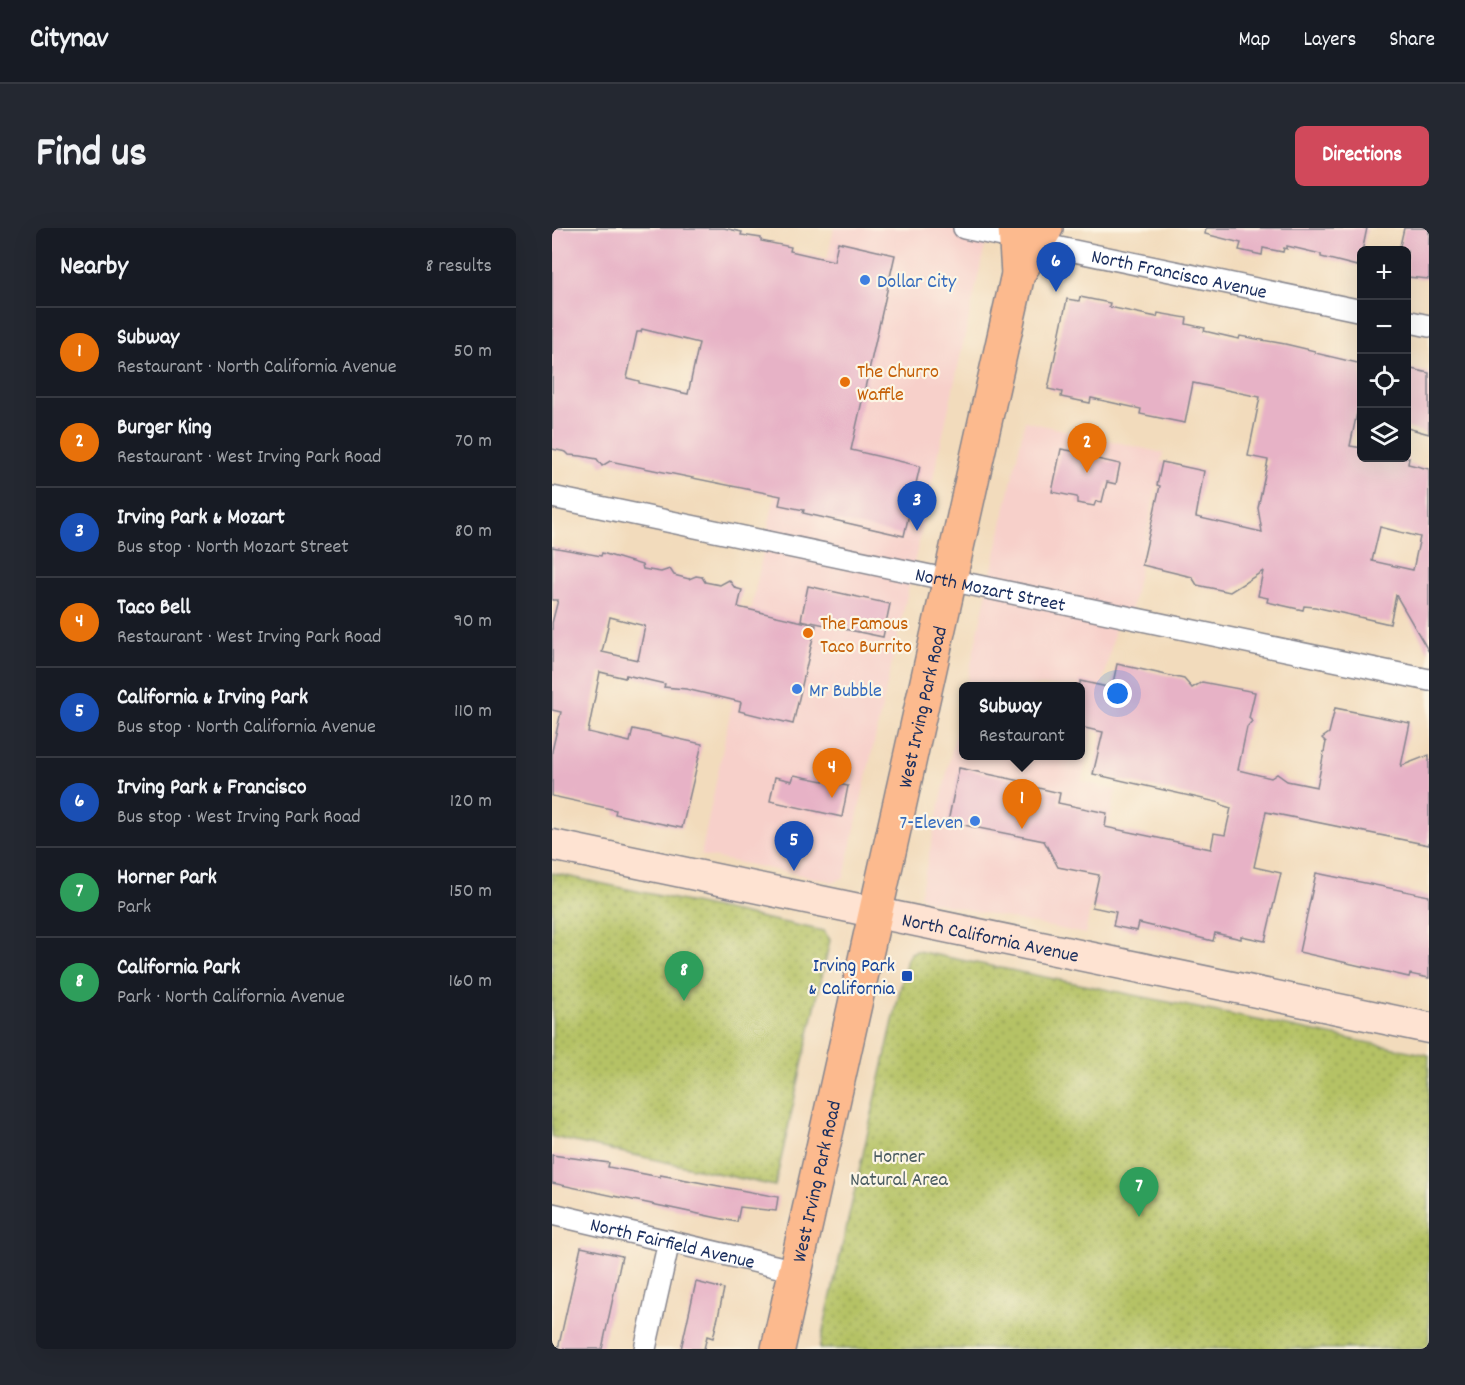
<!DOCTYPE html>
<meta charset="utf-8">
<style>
:root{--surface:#171b24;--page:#242831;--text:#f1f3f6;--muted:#9ea1a6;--line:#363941;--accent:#d1495b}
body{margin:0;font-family:Dekko,sans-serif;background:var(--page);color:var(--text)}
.controls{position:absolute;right:18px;top:18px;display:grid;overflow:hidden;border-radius:9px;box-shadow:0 6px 24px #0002}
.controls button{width:54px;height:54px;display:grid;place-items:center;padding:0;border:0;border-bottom:2px solid var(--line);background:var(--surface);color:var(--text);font:30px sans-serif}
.you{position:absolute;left:566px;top:466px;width:21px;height:21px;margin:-15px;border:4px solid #fff;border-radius:50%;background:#1a73e8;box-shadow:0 0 0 9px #1a73e833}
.badge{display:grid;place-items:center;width:39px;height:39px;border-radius:50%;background:var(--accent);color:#fff;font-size:20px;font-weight:700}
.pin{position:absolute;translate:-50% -50px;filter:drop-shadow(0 2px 3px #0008)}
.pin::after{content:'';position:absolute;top:32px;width:21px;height:18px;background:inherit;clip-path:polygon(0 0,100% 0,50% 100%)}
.popup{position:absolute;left:407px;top:454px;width:126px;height:78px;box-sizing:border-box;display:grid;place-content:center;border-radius:9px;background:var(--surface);filter:drop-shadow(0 2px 4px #0005);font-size:20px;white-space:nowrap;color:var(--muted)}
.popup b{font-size:22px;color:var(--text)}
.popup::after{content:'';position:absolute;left:50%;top:100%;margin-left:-12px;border:12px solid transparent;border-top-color:var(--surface)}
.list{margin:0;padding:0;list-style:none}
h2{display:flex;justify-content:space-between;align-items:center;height:78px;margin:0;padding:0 24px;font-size:26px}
h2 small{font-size:20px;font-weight:400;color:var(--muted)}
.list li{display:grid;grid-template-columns:39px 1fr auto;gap:18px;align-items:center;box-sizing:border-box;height:90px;padding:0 24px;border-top:2px solid var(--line)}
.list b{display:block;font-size:22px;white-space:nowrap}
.list p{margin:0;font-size:20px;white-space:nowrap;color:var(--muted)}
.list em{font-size:20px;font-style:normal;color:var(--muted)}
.icon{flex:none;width:33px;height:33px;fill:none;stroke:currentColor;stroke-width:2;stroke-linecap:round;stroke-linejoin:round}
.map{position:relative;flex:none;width:877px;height:1121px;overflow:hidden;border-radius:9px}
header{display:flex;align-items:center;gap:36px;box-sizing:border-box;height:84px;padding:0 30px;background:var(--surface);border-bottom:2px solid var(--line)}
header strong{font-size:28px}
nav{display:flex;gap:33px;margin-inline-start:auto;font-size:21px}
.intro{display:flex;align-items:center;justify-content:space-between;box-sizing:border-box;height:144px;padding:0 36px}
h1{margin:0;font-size:42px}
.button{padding:15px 27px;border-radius:9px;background:var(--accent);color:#fff;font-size:21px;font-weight:700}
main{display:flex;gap:36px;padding:0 36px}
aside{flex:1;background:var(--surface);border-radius:9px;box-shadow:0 6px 24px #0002}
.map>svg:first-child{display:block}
</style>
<header>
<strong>Citynav</strong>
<nav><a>Map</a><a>Layers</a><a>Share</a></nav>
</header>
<div class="intro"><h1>Find us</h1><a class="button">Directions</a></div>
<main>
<aside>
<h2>Nearby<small>8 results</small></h2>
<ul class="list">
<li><span class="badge" style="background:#e8710a">1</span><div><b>Subway</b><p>Restaurant · North California Avenue</p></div><em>50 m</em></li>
<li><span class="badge" style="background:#e8710a">2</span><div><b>Burger King</b><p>Restaurant · West Irving Park Road</p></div><em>70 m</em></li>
<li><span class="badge" style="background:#1a4fb4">3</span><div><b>Irving Park &amp; Mozart</b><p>Bus stop · North Mozart Street</p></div><em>80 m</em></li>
<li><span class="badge" style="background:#e8710a">4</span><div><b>Taco Bell</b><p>Restaurant · West Irving Park Road</p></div><em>90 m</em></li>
<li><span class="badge" style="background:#1a4fb4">5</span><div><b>California &amp; Irving Park</b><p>Bus stop · North California Avenue</p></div><em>110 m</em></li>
<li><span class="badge" style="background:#1a4fb4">6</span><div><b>Irving Park &amp; Francisco</b><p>Bus stop · West Irving Park Road</p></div><em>120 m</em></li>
<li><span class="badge" style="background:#2e9e5b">7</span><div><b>Horner Park</b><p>Park</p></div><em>150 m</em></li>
<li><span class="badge" style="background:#2e9e5b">8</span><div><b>California Park</b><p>Park · North California Avenue</p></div><em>160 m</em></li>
</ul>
</aside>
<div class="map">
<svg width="877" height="1121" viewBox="0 0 877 1121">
<defs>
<pattern id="park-dots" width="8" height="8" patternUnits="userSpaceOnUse" patternTransform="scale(1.5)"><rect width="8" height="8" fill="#b5c265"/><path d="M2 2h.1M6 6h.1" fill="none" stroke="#929e56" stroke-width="1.8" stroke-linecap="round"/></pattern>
</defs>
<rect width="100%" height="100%" fill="#fcf5e5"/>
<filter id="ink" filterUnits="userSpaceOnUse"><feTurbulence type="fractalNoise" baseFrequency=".0167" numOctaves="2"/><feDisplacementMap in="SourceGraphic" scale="12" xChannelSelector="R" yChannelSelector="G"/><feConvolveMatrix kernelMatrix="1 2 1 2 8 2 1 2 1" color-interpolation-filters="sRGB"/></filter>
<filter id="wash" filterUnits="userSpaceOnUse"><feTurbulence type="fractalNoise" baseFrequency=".008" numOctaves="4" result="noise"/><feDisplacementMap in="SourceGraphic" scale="24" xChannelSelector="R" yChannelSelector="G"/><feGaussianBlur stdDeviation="1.35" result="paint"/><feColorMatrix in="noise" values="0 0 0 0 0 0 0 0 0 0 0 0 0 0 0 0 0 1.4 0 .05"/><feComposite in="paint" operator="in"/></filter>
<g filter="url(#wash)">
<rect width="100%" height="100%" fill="#f2dbbc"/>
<g fill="#f7d0ca">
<polygon points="282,0 437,0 292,649 283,654 149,627 216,300"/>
<polygon points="473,193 611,225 578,389 566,387 530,553 564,562 533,706 375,673 368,667 411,471 412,528 528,528 528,458 414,458"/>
</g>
<g fill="url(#park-dots)" stroke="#687862" stroke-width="1.5">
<polygon points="0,645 272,703 278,712 223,958 0,909"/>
<polygon points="365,723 877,827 877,1121 267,1121 355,731 359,725"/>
</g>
<g id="blocks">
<g fill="#e7b2c6" fill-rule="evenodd">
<path d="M0 0H172L190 4 189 7 209 10V13L239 19 238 23 282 33 286 14 343 27 299 222 368 238 352 308 251 285 252 282 227 277 229 268 58 233 50 238 45 231 29 228 17 227 14 224 0 221ZM90 101 147 115 136 166 87 155V153L75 150 85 104H89Z"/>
<polygon points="654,0 815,0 809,29 807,29 805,38 769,29 769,26 735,18 735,21 732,20 731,24 711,20 710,27 687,22 689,15 653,6"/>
<polygon points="852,0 877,0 877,51 855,49 855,22 847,22"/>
<path d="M528 69 558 75 557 79 605 89 606 85 635 90 634 96 653 100 652 103 687 111 688 108 733 116 763 123V125L810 136V161L798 218 810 220V230H857L856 236 877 241V424L844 367 838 396 763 379 752 378 751 382 715 374 716 370 706 368 711 343 678 364 645 357 640 349 590 337 608 258 605 257 610 234 652 243 644 289 710 304 706 280 716 232 696 228 708 169 641 155 633 195 588 186 589 181 539 170 538 175 509 169 510 164 496 161 515 71 527 73ZM828 299 868 309 861 342 820 333Z"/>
<polygon points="855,140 877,145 877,206 855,200"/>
<polygon points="509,221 537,226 536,229 568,236 564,256 555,254 550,274 544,273 542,278 525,275 525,269 500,264"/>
<path d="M0 319 49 328 50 325 90 337 91 341 109 344 118 341 122 347 137 351 144 348 150 349 153 354 168 357 177 352 183 360 190 362 186 379 264 397 241 496 187 483 189 474 134 461 112 459 113 456 74 447 73 450 48 444 36 504 78 514 81 501 150 516 130 600 63 586 64 582 0 568V523L9 484 0 482V395L6 372H0ZM58 389 93 398 86 432 50 424Z"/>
<polygon points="256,358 338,376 331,409 249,392"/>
<polygon points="565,436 632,451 640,460 650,454 703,464 697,490 700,493 695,499 686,542 719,550 725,546 735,553 765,559 774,514 770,510 777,505 783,480 858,495 849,538 877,527 877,617 714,584 702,639 729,645 713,713 689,708 689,711 663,705 661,713 587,695 585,703 561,698 564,684 540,679 547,647 506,639 492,613 396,594 407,540 469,553 469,556 508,565 506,575 555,585 553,599 659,621 662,605 673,607 679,580 669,577 669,575 541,546 551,504 528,499 528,453 560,460"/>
<polygon points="242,547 296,558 290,589 218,573 223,549 240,553"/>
<polygon points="764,645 877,668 877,750 858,746 857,749 747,724"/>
<polygon points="0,927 57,935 56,939 108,949 108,947 226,969 224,983 188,979 185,994 0,955"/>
<polygon points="29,1019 70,1028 50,1121 6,1121"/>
<polygon points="144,1054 172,1061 166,1089 161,1110 155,1108 152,1121 129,1121"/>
</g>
</g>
</g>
<g filter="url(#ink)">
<use href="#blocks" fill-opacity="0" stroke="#86858d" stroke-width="1.5"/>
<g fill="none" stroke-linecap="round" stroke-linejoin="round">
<g stroke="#86858d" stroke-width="24">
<g id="street">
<path id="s1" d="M412 0 810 83"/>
<polyline points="854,93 877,98"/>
<path id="s2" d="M0 269 877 452"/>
<path id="s3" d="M0 986 244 1043"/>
<polyline points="93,1121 117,1013"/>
</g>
</g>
<g stroke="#86858d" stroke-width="33">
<g id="secondary">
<path id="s4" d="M0 617 877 800"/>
</g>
</g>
<g stroke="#86858d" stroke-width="36">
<g id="primary">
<polyline points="466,46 494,0"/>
<path id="s5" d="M226 1121 466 46 463 0"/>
</g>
</g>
<use href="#street" stroke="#fff" stroke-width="21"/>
<use href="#secondary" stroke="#fee3d2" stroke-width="30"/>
<use href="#primary" stroke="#fcba8e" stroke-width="33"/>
</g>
</g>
<g fill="#3f7fe0" stroke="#fcf5e5" stroke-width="2">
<circle cx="313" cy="52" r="6"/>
<circle cx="245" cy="461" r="6"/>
<circle cx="423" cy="593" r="6"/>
</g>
<g fill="#e8710a" stroke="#fcf5e5" stroke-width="2">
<circle cx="293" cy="154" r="6"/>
<circle cx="256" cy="405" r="6"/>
</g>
<rect fill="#1a4fb4" stroke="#fcf5e5" stroke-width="2" x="349" y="742" width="12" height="12" rx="3"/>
<g text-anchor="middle" stroke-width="4.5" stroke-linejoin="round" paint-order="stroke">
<g font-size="20" fill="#1b2f5e" stroke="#fcf5e5">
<text dy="7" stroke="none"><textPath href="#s1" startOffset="220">North Francisco Avenue</textPath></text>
<text dy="7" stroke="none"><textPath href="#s2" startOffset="448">North Mozart Street</textPath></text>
<text dy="7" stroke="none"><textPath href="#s5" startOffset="658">West Irving Park Road</textPath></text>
<text dy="7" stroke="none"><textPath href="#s4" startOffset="448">North California Avenue</textPath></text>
<text dy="7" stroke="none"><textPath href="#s5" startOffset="172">West Irving Park Road</textPath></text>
<text dy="7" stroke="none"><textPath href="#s3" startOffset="124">North Fairfield Avenue</textPath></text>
</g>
<g font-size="20" fill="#366cbe" stroke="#fcf5e5" text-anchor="start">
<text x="325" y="59">Dollar City</text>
<text x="257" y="468">Mr Bubble</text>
<text x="411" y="600" text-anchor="end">7-Eleven</text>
</g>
<g font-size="20" fill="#c56008" stroke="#fcf5e5" text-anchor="start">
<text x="305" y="149">The Churro<tspan x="305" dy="23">Waffle</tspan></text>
<text x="268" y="401">The Famous<tspan x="268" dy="23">Taco Burrito</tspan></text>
</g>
<g font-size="20" fill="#164399" stroke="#fcf5e5" text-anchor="end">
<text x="343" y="743">Irving Park<tspan x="343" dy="23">&amp; California</tspan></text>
</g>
<g font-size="20" fill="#495b60" stroke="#fcf5e5">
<text x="347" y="934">Horner<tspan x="347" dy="23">Natural Area</tspan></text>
</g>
</g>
</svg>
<div class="controls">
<button>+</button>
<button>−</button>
<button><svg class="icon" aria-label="locate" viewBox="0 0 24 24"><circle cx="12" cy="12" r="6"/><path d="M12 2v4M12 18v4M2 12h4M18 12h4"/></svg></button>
<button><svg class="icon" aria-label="layers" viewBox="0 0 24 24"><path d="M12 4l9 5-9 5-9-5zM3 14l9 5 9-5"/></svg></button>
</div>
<div class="you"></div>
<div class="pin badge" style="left:470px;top:601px;background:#e8710a">1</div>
<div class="popup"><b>Subway</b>Restaurant</div>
<div class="pin badge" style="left:535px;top:245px;background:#e8710a">2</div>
<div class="pin badge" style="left:365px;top:303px;background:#1a4fb4">3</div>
<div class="pin badge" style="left:280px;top:570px;background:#e8710a">4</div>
<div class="pin badge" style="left:242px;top:643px;background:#1a4fb4">5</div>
<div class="pin badge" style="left:504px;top:64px;background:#1a4fb4">6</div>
<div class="pin badge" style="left:587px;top:989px;background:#2e9e5b">7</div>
<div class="pin badge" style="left:132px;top:773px;background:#2e9e5b">8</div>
</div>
</main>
